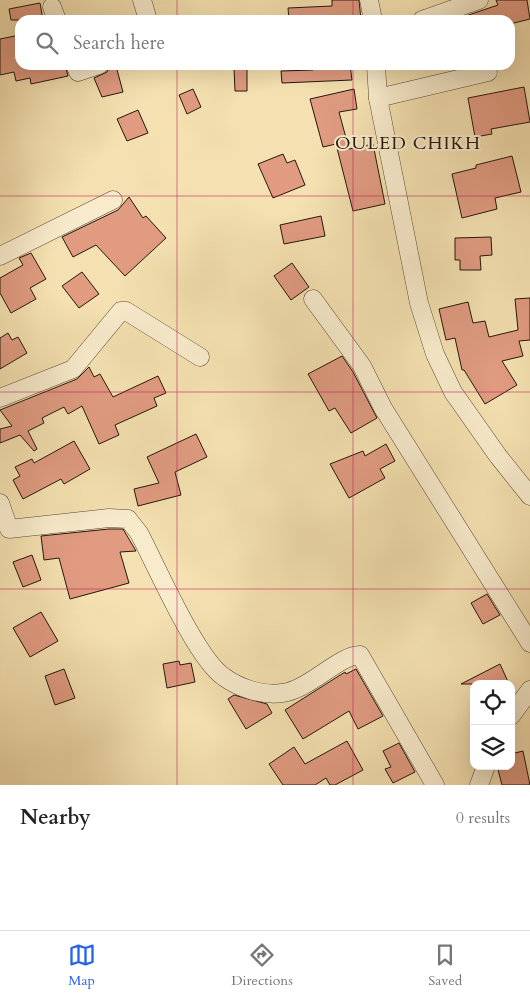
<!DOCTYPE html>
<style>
:root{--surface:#fff;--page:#f2f2f2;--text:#222;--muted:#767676;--line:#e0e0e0;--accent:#2563eb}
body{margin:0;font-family:Cardo,serif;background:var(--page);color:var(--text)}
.controls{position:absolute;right:15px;bottom:15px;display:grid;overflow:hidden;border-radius:10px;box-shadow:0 5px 20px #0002}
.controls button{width:45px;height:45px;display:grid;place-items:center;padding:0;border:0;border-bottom:1px solid var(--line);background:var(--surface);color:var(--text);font:25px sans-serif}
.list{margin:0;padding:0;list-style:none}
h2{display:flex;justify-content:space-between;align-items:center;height:65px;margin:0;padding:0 20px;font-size:21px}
h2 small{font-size:16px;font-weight:400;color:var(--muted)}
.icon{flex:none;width:28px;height:28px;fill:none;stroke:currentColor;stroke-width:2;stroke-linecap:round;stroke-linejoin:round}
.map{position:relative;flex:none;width:530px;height:785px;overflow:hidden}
.search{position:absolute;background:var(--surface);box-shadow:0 5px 20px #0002;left:15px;right:15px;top:15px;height:55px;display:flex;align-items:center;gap:12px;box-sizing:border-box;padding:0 18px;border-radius:15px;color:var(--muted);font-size:19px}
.sheet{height:145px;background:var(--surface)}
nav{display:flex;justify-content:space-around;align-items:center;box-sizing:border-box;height:70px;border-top:1px solid var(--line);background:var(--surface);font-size:14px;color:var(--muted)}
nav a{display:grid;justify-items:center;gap:2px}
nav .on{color:var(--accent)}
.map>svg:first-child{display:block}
</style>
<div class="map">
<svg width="530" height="785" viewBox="0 0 530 785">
<rect width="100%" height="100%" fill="#f4e0b0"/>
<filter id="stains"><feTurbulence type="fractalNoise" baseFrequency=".004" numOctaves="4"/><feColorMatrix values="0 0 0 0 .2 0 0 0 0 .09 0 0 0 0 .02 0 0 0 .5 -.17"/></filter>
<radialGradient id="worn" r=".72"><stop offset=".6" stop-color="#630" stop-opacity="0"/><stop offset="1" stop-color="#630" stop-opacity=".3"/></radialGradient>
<g fill="#e09b81" stroke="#23180c">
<polygon points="332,0 359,0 361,20 289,20 288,8 332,6"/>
<polygon points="496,0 527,0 530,19 510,24 510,20 454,20 498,5"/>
<polygon points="40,3 43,20 11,20 9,9"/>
<polygon points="20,35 20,65 65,65 68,76 31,84 30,78 16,81 14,72 0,75 0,39"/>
<polygon points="312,65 350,65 352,80 282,83 281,71 313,70"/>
<polygon points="116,66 123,92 102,97 94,78 107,72 109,68"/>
<polygon points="247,67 247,91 235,91 234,68"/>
<polygon points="524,87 530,122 491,129 492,134 475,137 468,98"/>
<polygon points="193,89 201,107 187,114 179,95"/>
<polygon points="354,89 357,109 339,112 349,149 373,144 385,204 353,211 336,144 323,147 310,99"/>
<polygon points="138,110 148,133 127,141 117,119"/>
<polygon points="283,154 287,163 295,160 305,185 273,198 258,164"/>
<polygon points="512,156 521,192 495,198 497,209 462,218 452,174 476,168 476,165"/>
<polygon points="129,197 143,218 146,216 166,238 125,276 96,245 73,257 62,237 118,210"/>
<polygon points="321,216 325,236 284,244 280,225"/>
<polygon points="491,237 492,255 480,256 481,270 460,270 460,260 455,260 455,238"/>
<polygon points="31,253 46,279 30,288 36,299 11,313 0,293 0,278 23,265 19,258"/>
<polygon points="292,263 309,287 291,300 274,276"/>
<polygon points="82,272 99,294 79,308 62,286"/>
<polygon points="530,298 530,340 519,341 523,356 502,361 517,385 485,404 464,370 462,370 455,338 446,340 439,309 468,302 473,323 485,321 489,337 518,330 515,299"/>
<polygon points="8,333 12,340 18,337 27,353 0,369 0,338"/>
<polygon points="342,356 353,372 377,418 351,433 335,408 329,411 308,374"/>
<polygon points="89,367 94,377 100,374 113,397 158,376 166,393 154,398 157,406 115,425 119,435 99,444 82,406 68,414 64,407 42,418 44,423 28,431 37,449 34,451 20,435 0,443 0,429 12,426 0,410 77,379"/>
<polygon points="196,434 207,457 175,472 181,495 138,506 134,489 159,483 147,457"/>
<polygon points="74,441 90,469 64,484 61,479 23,499 13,480 20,476 15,467 32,459 34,463"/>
<polygon points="386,444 395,461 380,469 385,478 349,498 330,464 363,451 365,456"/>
<polygon points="109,529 123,529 136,551 120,552 129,583 70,599 59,558 44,560 41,536"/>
<polygon points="32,555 41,580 23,587 13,562"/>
<polygon points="487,594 500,615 483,624 471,603"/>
<polygon points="41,612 58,641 30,657 13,628"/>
<polygon points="179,661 180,665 191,663 195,682 167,688 163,664"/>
<polygon points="500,664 509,684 461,684"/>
<polygon points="64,669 75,698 55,705 45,676"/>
<polygon points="356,669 383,716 358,729 349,711 303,739 285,710 345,672 346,674"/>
<polygon points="234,695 267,704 272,713 246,729 228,699"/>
<polygon points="347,741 363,770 335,785 330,785 326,778 315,785 283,785 269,764 294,747 305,764"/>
<polygon points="399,743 415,772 393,783 385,769 391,767 383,751"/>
<polygon points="523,751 530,785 502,785 497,766 511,766 511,754"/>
</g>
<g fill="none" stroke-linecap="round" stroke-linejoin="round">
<g stroke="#574a35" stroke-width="19">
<g id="minor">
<polyline points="142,0 148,20"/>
<polyline points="369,0 373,20"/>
<polyline points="52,7 57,20"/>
<polyline points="422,20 479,0"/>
<polyline points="75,65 78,72 99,65"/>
<polyline points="376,65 378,98 419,303 435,354 453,392 498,456 530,496"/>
<polyline points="378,98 488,72"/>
<polyline points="0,256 113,200"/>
<polyline points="313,299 362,366 383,408 530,643"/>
<polyline points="0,398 73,369 121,311 126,311 200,357"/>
<path d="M0 503 9 529 109 518 128 519 139 533C157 567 196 658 224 677 239 688 263 696 282 693 309 690 339 655 360 655L435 785"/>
<polyline points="511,716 530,690"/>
<polyline points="479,785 486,766"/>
</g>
</g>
<use href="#minor" stroke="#f8ebcc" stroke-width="18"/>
</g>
<path fill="none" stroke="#c2185b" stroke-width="1" stroke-opacity="0.55" d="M177 0V20M353 0V20M177 65V785M353 65V785M0 196H530M0 392H530M0 589H530"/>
<g text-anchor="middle" stroke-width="4" stroke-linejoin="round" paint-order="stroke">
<g font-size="18" letter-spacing="1" fill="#23180c" stroke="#f8ebcc">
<text x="408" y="149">OULED CHIKH</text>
</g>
</g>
<rect width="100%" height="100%" filter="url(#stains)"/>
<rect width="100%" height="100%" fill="url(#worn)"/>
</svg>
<div class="controls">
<button><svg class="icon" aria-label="locate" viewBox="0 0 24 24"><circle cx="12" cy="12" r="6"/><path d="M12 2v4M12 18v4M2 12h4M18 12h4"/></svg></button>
<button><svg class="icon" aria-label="layers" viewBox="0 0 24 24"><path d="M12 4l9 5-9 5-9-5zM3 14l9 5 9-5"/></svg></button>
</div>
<div class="search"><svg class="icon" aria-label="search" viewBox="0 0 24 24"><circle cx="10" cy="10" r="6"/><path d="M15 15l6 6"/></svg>Search here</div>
</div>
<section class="sheet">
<h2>Nearby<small>0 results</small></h2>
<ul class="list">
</ul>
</section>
<nav>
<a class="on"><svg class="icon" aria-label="map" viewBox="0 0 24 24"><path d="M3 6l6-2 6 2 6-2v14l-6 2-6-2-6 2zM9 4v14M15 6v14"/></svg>Map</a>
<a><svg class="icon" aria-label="directions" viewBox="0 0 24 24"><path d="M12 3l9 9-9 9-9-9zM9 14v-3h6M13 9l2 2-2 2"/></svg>Directions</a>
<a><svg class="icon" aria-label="saved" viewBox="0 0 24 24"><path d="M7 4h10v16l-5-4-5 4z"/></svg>Saved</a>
</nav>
